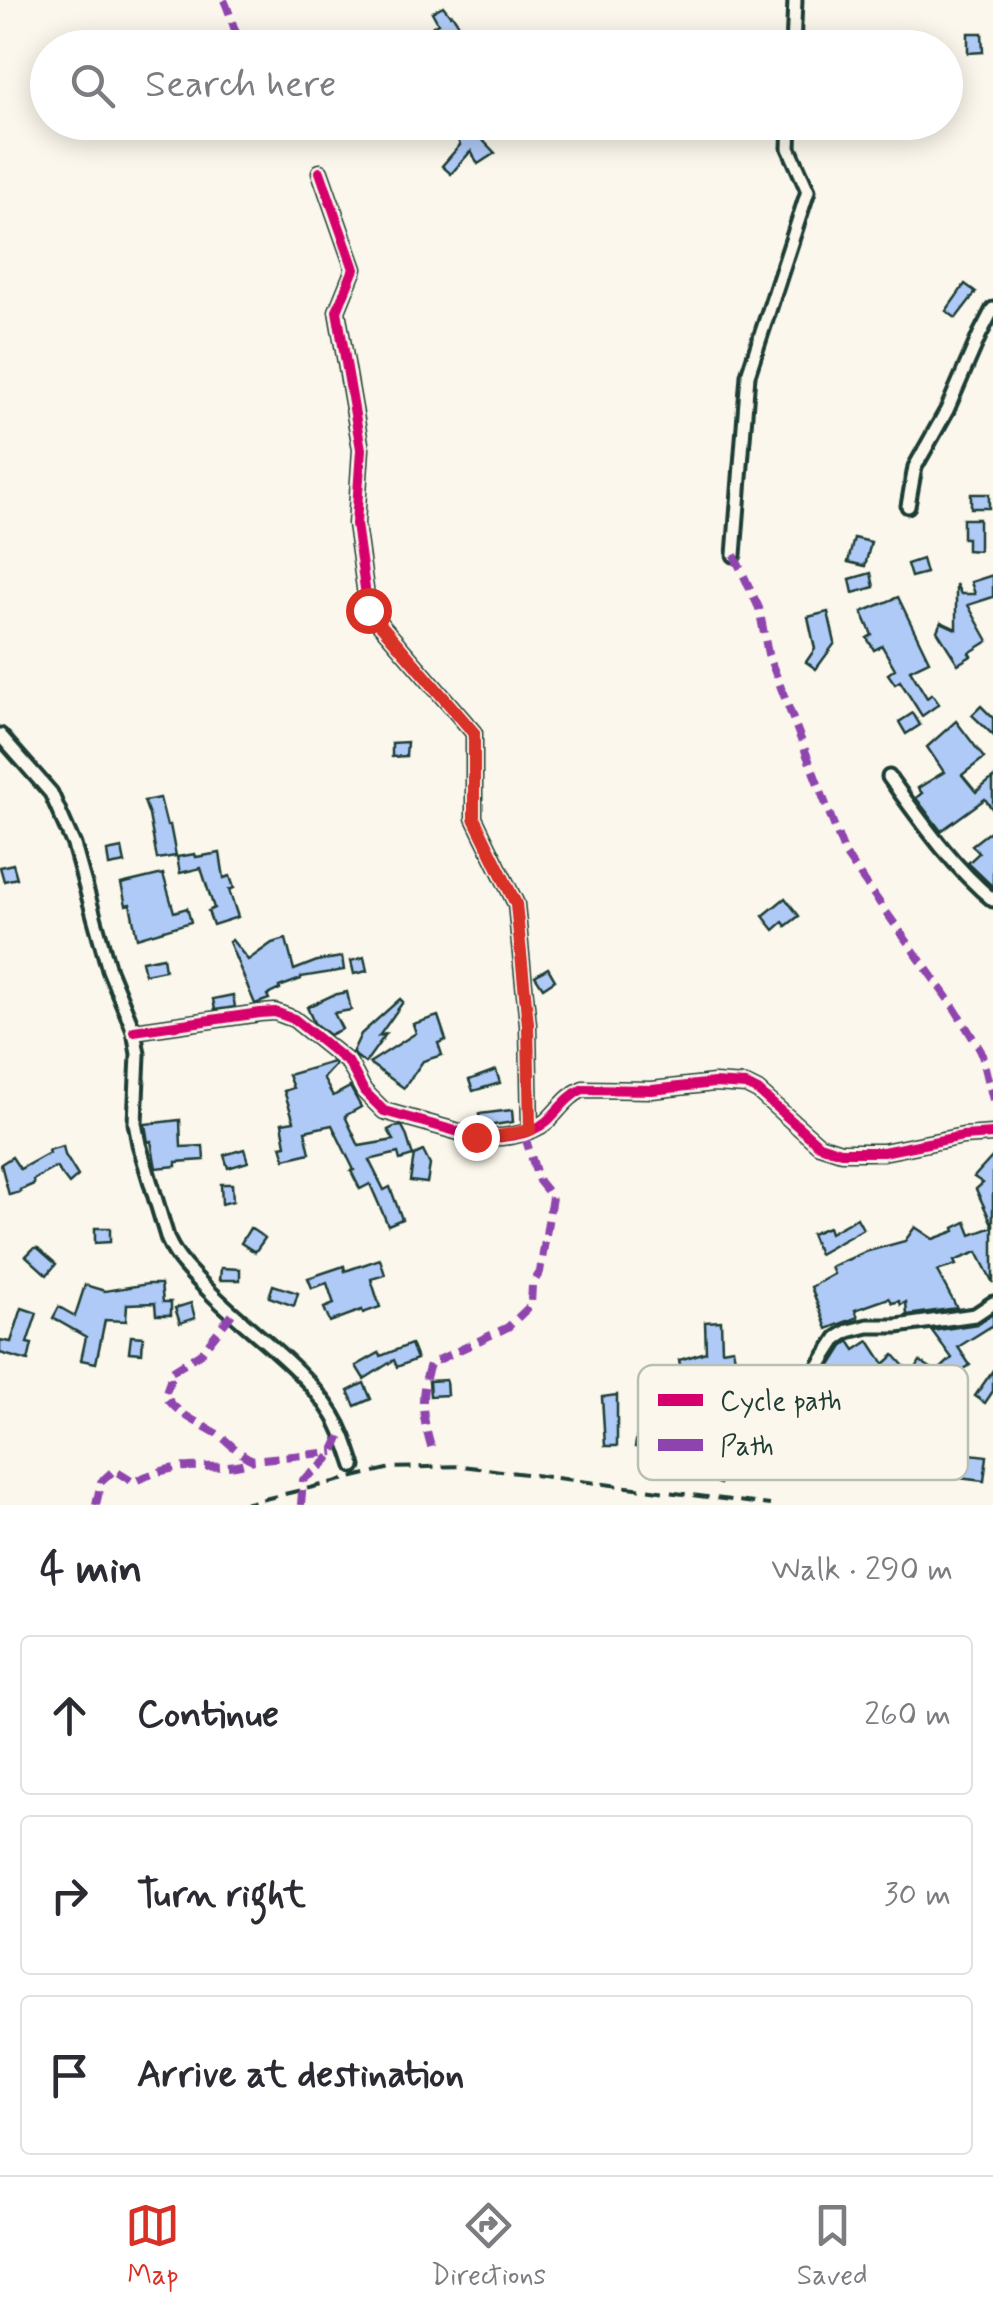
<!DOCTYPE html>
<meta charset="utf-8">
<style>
:root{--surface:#fff;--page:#f2f2f3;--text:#2b2b33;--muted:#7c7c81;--line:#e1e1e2;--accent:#d93025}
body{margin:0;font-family:Mynerve,sans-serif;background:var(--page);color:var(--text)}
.stop{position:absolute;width:30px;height:30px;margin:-22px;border:8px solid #d93025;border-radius:50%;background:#fff}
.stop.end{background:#d93025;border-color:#fff;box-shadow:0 2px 10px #0008}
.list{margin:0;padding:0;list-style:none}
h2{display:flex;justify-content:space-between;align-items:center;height:130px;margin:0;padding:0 40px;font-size:42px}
h2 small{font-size:32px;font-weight:400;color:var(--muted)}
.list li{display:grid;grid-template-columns:65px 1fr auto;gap:30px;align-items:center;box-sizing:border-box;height:160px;margin:0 20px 20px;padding:0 20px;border:2px solid var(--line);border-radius:10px}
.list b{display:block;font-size:38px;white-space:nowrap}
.list em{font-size:32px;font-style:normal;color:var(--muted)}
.icon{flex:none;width:55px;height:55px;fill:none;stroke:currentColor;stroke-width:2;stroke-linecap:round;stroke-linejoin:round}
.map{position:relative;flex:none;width:993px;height:1505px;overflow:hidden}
.search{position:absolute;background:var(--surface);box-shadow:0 5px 25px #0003;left:30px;right:30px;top:30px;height:110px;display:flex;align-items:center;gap:25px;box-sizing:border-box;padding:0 35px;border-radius:55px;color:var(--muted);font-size:38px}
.sheet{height:670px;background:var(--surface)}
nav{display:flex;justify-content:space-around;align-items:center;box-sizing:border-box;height:140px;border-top:2px solid var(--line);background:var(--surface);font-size:28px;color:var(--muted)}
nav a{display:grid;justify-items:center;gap:5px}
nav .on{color:var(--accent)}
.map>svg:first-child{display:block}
</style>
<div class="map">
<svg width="993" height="1505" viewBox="0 0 993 1505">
<rect width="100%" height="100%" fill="#fbf7ec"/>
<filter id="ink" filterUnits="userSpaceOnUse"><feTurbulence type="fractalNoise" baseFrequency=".01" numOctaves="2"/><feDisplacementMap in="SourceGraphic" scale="20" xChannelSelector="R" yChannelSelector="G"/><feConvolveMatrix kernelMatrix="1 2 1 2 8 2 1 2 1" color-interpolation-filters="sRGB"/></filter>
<g filter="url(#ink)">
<g fill="#b0caf8" stroke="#1f3d34" stroke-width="2.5">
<polygon points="443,6 450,15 452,14 474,48 459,48 448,33 442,37 433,26 438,23 432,12"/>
<polygon points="968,33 982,33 983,52 968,53"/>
<polygon points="464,122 487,122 476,133 495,153 478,164 471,151 451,174 442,166 460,145 454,131"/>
<polygon points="965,284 976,292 956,318 946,311"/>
<rect x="971" y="494" width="18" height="14"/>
<polygon points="963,519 979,519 979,551 967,550 967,538 963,538"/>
<polygon points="854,538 871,542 865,566 848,562"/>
<polygon points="922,559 926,573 911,577 907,564"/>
<polygon points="871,573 874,587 853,593 850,579"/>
<polygon points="993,575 993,597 968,605 988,641 969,653 971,656 958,664 937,631 941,622 956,629 956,584 961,594 975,594 971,582"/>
<polygon points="898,597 929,661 910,670 927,698 932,694 939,704 922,716 900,681 895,684 888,674 895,669 882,646 874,650 867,638 872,635 862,612"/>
<polygon points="828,612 835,643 816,669 806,662 815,649 808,617"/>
<polygon points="981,706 993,718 993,735 972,715"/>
<polygon points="913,713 920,725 906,734 899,722"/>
<polygon points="956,721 984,758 962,775 976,792 993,778 993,810 985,799 941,831 916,798 922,793 918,788 944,772 927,747"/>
<polygon points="407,742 406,756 392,757 392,743"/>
<polygon points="160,798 167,826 170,825 176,856 157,859 149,815 144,801"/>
<polygon points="993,829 993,887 968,863 979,853 972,845"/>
<polygon points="122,848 125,863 109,866 107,851"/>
<polygon points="220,853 224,878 230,876 234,888 229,890 238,917 213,925 208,911 214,908 201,868 180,873 177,857 195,854 196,857"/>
<polygon points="13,864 17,878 4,881 0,867"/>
<polygon points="163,874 174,912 187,908 191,922 137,938 130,904 126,905 121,884"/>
<polygon points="785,898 799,916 786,926 783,922 774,930 763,916"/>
<polygon points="286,939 294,970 317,961 342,957 344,970 301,977 301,979 279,987 280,989 267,995 269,999 255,1004 229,942 232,940 248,960 272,943"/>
<polygon points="163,957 165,970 145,974 142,961"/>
<polygon points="364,957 367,971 354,974 351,961"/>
<polygon points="548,968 555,980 543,988 535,976"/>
<polygon points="347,992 351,1010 334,1013 342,1029 329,1035 314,1023 307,1007 333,995"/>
<polygon points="233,995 235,1007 215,1010 213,999"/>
<polygon points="400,999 403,1002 379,1036 386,1034 365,1063 352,1053 361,1034"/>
<polygon points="438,1016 446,1040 438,1043 442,1055 423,1061 404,1088 369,1063 416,1033 413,1024"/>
<polygon points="333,1062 336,1064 323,1078 333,1096 350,1087 361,1107 345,1116 359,1146 394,1140 388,1130 394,1127 402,1126 406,1134 413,1156 400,1160 398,1153 369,1160 384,1190 390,1187 402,1219 388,1225 370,1184 360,1189 351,1171 354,1170 332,1125 305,1131 310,1153 285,1159 281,1146 286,1145 282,1123 294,1121 284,1091 293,1088 288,1075"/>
<polygon points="496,1070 500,1083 473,1091 469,1080"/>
<polygon points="512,1110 513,1122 481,1127 479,1114"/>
<polygon points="180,1120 181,1147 203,1146 204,1160 176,1162 176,1166 156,1168 151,1141 148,1142 145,1124"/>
<polygon points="63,1146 65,1155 78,1176 69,1184 56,1167 33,1180 34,1184 20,1190 21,1192 9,1195 1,1164 12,1157 20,1169 49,1153 48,1150"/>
<polygon points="244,1149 248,1162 228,1168 224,1155"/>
<polygon points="423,1151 430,1165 427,1183 410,1181 414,1155"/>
<polygon points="993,1156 993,1226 976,1189 983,1183 974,1177"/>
<polygon points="221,1184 232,1184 233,1201 222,1204"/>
<polygon points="857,1218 863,1229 819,1254 811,1234 828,1227 830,1233"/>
<polygon points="966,1222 971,1235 993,1227 993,1283 977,1252 954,1261 956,1265 937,1271 957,1308 907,1315 906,1302 901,1305 899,1301 893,1303 889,1298 855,1310 858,1317 827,1329 811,1287 834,1274 831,1267 865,1252 905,1241 915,1227 933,1239 955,1231 954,1228"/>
<polygon points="95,1228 110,1228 110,1242 95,1243"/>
<polygon points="250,1228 265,1238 255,1252 241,1243"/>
<polygon points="34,1248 38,1248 56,1264 47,1275 26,1256"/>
<polygon points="380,1259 385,1275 371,1279 380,1307 363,1313 362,1310 330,1322 324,1308 334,1304 327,1283 312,1288 308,1278 344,1266 345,1271"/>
<polygon points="221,1268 240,1269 240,1280 220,1280"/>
<polygon points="148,1284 161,1284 163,1302 171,1302 171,1315 156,1315 155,1303 127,1304 126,1321 105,1320 96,1363 81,1360 86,1337 53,1318 59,1307 75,1316 85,1285 105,1291"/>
<polygon points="273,1285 298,1293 294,1306 269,1297"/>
<polygon points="191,1303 195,1318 180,1323 175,1308"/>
<polygon points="22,1308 37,1313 27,1343 32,1344 28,1361 0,1353 0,1340 11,1342"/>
<polygon points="993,1314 993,1325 958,1347 970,1365 943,1384 956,1395 943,1410 946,1412 938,1425 932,1421 918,1446 869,1416 900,1373 850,1408 836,1389 829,1393 822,1380 844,1345 849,1341 855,1350 869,1341 884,1364 894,1355 912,1375 920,1361 937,1372 952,1358 932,1331 977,1324"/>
<polygon points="721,1321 722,1350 733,1348 735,1359 733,1359 743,1391 719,1398 725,1423 754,1429 759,1433 755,1438 774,1451 759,1473 732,1455 731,1462 720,1484 700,1473 699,1476 678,1466 684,1451 712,1463 709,1451 712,1431 705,1432 700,1412 676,1418 669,1390 685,1386 679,1360 706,1352 705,1322"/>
<polygon points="131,1336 143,1337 142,1353 129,1352"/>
<polygon points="411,1344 417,1359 397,1367 394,1360 364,1379 356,1366 379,1353 381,1356"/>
<polygon points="993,1370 993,1391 985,1403 975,1396"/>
<polygon points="446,1380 447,1395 430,1396 429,1381"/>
<polygon points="364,1383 371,1399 355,1406 348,1391"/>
<polygon points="617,1395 617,1446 605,1446 602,1397"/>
<polygon points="638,1431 658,1434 655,1450 635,1447"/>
<polygon points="953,1452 987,1456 984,1481 950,1477"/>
</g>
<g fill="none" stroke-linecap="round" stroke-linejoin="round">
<g stroke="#1f3d34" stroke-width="19">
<g id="minor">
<polyline points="793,48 795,0"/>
<polyline points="320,172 354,269 337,311 361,449 356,524 368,610 474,733 474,818 516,904 528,1025 530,1130"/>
<polyline points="908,506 915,467 947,410 980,334 993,309"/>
<polyline points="734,555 748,375 808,191 789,148 790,122"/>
<path d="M0 735 51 793 74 845 109 970 134 1031 138 1054 135 1123 139 1144 168 1240C178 1262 195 1277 212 1294 252 1334 303 1366 333 1415 343 1431 348 1448 354 1466"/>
<path d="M889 777C921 821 951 865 993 900"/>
<path d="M134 1031 260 1013 275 1012 294 1019 349 1063 364 1091 384 1111 477 1137C498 1139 530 1136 547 1121 559 1110 567 1096 583 1089L652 1090 714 1083 746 1085 758 1091 819 1145 841 1152H883L963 1136 993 1134"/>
<polyline points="790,1414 800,1403 819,1366 837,1338 848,1331 868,1326 897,1326 975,1315 993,1303"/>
</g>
</g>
<use href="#minor" stroke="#fbf7ec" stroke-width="11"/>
<polyline stroke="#1f3d34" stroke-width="4" stroke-dasharray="15 8" stroke-linecap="butt" points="240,1505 391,1468 462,1466 770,1505"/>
<g stroke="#8e44ad" stroke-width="8" stroke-dasharray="15 8" stroke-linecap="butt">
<path d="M224 0C233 19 232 31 245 48"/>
<polyline points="734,555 759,608 768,654 845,854 955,1009 981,1051 993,1100"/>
<path d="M232 1314 201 1353 170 1372V1381L165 1395C178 1416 199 1422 219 1435 231 1444 239 1454 253 1460L334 1452"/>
<path d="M431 1447C422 1415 419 1397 430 1364L508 1327 531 1305 532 1285 540 1272 552 1197 539 1181 526 1140 530 1130"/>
<path d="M96 1505 101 1482 114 1470 133 1482C149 1474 171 1467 188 1467 210 1466 233 1469 253 1460"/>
<path d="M301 1505 303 1480C326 1462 331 1461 342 1432"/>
</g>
<g stroke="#fbf7ec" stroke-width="16">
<g id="cycleway">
<polyline points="320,172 354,269 337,311 361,449 356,524 368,610 474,733 474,818 516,904 528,1025 530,1130"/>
<path d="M134 1031 260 1013 275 1012 294 1019 349 1063 364 1091 384 1111 477 1137C498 1139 530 1136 547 1121 559 1110 567 1096 583 1089L652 1090 714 1083 746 1085 758 1091 819 1145 841 1152H883L963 1136 993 1134"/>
</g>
</g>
<use href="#cycleway" stroke="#d6006c" stroke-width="10"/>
</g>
</g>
<g fill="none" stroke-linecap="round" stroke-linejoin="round" filter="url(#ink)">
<polyline stroke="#d93025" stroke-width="12" points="368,610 474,733 474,818 516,904 528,1024 530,1130 488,1138 476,1137"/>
</g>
<rect x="638" y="1365" width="330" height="115" rx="15" fill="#fbf7ec" stroke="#b9bfb5" stroke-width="2.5"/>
<rect x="658" y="1394" width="45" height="12" fill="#d6006c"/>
<rect x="658" y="1439" width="45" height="12" fill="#8e44ad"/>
<g font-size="28" fill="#1f3d34">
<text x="720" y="1410">Cycle path</text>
<text x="720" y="1455">Path</text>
</g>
</svg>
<div class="stop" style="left:368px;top:610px"></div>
<div class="stop end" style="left:476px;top:1137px"></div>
<div class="search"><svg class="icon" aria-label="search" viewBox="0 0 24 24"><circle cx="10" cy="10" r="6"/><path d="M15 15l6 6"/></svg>Search here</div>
</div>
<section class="sheet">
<h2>4 min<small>Walk · 290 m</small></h2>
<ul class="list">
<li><svg class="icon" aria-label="ahead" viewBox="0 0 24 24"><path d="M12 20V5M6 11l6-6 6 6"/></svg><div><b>Continue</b></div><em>260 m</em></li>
<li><svg class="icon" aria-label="right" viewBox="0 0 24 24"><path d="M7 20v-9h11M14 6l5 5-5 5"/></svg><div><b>Turn right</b></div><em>30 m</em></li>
<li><svg class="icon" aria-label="arrive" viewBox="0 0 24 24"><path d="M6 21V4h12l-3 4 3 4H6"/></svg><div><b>Arrive at destination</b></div></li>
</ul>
</section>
<nav>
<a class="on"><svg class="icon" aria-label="map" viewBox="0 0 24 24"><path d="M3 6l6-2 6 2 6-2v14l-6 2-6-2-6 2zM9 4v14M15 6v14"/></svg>Map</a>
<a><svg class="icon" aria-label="directions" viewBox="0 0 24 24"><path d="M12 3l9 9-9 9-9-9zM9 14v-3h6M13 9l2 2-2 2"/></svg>Directions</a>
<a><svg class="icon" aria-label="saved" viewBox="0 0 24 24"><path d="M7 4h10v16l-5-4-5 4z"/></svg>Saved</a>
</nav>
